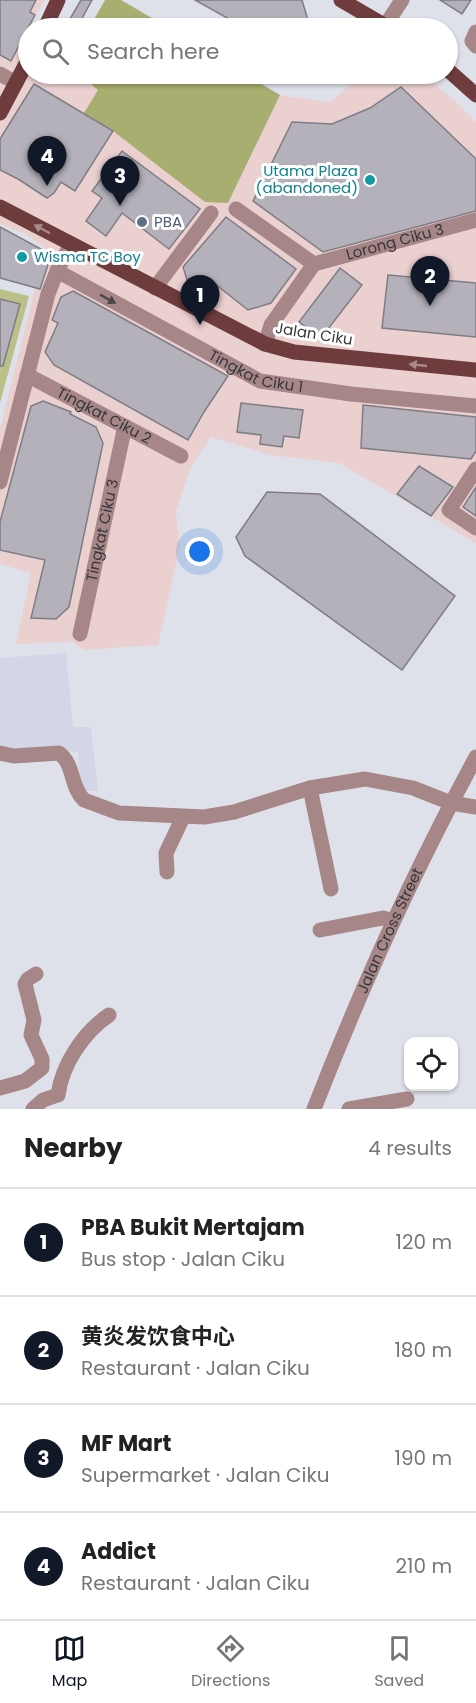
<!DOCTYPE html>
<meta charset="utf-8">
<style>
:root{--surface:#fff;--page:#f6f6f6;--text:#222;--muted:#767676;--line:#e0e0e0;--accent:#111827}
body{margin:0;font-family:Poppins,"Noto Sans SC",sans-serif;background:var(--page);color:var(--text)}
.controls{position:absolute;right:18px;bottom:18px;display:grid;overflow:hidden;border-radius:12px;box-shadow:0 2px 4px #0004}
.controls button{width:54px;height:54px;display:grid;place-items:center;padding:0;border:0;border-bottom:2px solid var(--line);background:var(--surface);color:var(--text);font:30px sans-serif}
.you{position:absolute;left:200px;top:552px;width:21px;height:21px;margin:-15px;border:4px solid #fff;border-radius:50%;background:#1a73e8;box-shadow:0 0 0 9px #1a73e833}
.badge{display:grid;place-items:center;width:39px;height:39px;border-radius:50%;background:var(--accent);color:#fff;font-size:20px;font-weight:700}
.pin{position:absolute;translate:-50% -50px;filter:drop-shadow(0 2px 3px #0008)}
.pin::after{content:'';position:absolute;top:32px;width:21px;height:18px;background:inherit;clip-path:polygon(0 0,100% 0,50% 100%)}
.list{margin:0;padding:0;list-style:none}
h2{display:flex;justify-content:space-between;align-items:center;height:78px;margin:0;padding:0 24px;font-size:26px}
h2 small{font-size:20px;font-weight:400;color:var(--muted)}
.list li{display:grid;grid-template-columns:39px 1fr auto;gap:18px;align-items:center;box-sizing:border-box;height:108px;padding:0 24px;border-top:2px solid var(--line)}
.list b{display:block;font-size:22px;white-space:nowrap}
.list p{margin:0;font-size:20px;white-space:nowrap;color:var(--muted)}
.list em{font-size:20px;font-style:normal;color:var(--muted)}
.icon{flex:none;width:33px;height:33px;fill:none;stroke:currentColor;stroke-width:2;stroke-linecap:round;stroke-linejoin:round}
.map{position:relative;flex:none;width:476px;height:1109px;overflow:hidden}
.search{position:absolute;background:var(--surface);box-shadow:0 2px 4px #0004;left:18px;right:18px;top:18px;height:66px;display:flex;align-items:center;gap:15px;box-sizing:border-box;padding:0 21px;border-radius:33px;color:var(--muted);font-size:22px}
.sheet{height:510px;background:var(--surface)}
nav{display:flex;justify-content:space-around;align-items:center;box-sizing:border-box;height:84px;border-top:2px solid var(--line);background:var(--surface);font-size:16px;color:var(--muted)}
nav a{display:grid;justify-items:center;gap:3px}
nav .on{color:var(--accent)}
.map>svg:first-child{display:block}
</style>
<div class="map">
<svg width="476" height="1109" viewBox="0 0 476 1109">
<rect width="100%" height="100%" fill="#dfe1ea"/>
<polygon fill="#ebd0d0" points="0,0 45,0 28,28 28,74 79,74 99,90 84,114 228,203 280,95 330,102 362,74 423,74 457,103 476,122 476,543 339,463 270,455 211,437 190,469 176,512 180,546 158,645 84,650 73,642 16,644 31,573 0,564 0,429 45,248 27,235 0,224"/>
<polygon fill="#d3d6e6" points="66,653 73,727 91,727 98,791 81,791 78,752 0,747 0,658"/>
<polygon fill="#bac088" points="0,289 29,296 0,403"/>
<g fill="#a8ae6f">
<polygon points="105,0 121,0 169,28 89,28"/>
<polygon points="79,74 244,74 280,95 228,203 205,202 113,131 84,113 98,90"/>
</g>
<g fill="#b4b1ba" stroke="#7f7c84" stroke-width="1.5">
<polygon points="0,0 36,0 30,12 35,15 11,61 0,55"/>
<polygon points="81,0 92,0 79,24 70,19"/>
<polygon points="195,0 302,0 307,17 301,28 245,28"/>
<polygon points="440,0 471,0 462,14"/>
<polygon points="34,84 113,131 75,191 61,182 54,193 47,198 18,179 0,170 0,139"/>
<polygon points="401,87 476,159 476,211 323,252 253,201 292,122 332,124 370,108"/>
<polygon points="122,151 200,209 169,249 122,213 106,236 86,221 102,198 92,191"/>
<polygon points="226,217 296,269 271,303 248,310 215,284 208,294 188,283 183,267"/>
<polygon points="0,227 41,249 48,265 40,289 0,278"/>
<polygon points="340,268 362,285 321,338 299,322"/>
<polygon points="388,275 476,283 476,337 382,328"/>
<polygon points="73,291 228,376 204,412 188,440 54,365 45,352 58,323 52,320 61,297"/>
<polygon points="0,299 20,304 3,366 0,366"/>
<polygon points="43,401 71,412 70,414 96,427 103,443 69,607 56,619 31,618 45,560 0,550 0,522 31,406"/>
<polygon points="241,403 303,410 299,438 284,436 282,447 260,444 261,435 237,432"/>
<polygon points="363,405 476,417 476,451 471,459 361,448"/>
<polygon points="419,466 453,487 431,516 397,494"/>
<polygon points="476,487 476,516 463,507"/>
<polygon points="267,492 320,494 455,596 402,670 245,556 236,537"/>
</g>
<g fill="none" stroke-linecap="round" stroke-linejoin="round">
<g stroke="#a68687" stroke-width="15">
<polyline points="385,26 402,0"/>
<polyline points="476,32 472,41 476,46"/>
<polyline points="0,74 16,83"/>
<polyline points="236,209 314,264"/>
<path id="s1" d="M314 264 476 220"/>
<path id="s2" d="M57 271 260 381 351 394 476 406"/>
<polyline points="155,288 211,213"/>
<polyline points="265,344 271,325 314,264"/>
<path id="s3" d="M27 375 181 456"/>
<polyline points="476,469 449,510 476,528"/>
<polyline points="0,482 48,294 57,271 71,244"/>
<path id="s4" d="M80 634 125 426"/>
<path d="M0 753 14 756 59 753C75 765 70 787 84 800L119 813 204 817 234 812 310 788 365 779 413 788 451 803 476 807"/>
<polyline points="310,788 331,889"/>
<polyline points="167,872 166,853 183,817"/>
<polyline points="320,930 383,918 393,921"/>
<polyline points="0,1088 25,1081 42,1068 42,1059 31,1035 34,1020 25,984 28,979 36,974"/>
<path d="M33 1109 43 1100 58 1095C62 1064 84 1032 109 1015"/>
<path id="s5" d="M314 1109C361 988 414 871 476 757"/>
<polyline points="349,1109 407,1099"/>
</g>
<g stroke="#6f3c3e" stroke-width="15">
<polyline points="341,0 389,28"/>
<polyline points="45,28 58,0"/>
<polyline points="448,70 476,95"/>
<polyline points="0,113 28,60"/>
<polyline points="0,207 265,344 294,352 476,370"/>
</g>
</g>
<defs><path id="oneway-solid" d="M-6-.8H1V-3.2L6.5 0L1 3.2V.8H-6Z" transform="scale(1.5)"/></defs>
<g fill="#a98a8b">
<use href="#oneway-solid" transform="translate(42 229) rotate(-152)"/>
<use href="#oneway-solid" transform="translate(418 365) rotate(-174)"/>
</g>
<use fill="#4c4749" href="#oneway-solid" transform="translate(108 299) rotate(29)"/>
<g fill="#0f9aa8" stroke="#fff" stroke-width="2">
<circle cx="370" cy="180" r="6"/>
<circle cx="22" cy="257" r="6"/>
</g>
<circle fill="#5c6f8a" stroke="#fff" stroke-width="2" cx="142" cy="222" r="6"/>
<g text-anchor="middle" stroke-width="6" stroke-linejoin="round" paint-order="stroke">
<g font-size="15" fill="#0d838f" stroke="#fff" text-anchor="end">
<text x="358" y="176">Utama Plaza<tspan x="358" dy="17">(abandoned)</tspan></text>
<text x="34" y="262" text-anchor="start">Wisma TC Boy</text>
</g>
<g font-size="15" fill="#4e5e75" stroke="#fff" text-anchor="start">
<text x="154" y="227">PBA</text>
</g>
<g font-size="15" fill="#36373a" stroke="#fff">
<text dy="5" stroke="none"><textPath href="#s1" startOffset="84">Lorong Ciku 3</textPath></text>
<text transform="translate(314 334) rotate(9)" y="5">Jalan Ciku</text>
<text dy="5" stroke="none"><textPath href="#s2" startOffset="224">Tingkat Ciku 1</textPath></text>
<text dy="5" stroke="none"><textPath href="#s3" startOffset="87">Tingkat Ciku 2</textPath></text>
<text dy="5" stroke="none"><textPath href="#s4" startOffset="106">Tingkat Ciku 3</textPath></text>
<text dy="5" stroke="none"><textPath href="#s5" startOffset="194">Jalan Cross Street</textPath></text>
</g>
</g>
</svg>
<div class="controls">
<button><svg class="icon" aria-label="locate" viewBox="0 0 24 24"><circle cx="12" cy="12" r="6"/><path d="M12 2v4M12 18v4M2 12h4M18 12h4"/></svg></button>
</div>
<div class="you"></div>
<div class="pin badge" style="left:200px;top:325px">1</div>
<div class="pin badge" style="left:430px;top:306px">2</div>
<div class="pin badge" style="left:120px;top:206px">3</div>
<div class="pin badge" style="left:47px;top:186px">4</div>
<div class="search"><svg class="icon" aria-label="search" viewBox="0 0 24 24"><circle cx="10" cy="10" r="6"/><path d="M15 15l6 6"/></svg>Search here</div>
</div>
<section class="sheet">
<h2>Nearby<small>4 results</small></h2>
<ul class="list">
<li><span class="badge">1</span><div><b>PBA Bukit Mertajam</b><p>Bus stop · Jalan Ciku</p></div><em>120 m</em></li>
<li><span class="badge">2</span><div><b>黄炎发饮食中心</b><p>Restaurant · Jalan Ciku</p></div><em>180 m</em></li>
<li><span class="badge">3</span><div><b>MF Mart</b><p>Supermarket · Jalan Ciku</p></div><em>190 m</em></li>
<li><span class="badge">4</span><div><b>Addict</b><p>Restaurant · Jalan Ciku</p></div><em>210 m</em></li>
</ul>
</section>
<nav>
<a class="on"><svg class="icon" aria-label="map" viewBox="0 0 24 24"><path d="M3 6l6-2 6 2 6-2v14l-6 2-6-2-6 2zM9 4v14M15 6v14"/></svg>Map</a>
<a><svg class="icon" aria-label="directions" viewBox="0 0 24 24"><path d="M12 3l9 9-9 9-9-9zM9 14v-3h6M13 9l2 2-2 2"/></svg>Directions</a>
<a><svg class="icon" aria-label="saved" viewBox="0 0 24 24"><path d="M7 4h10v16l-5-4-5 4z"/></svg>Saved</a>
</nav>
